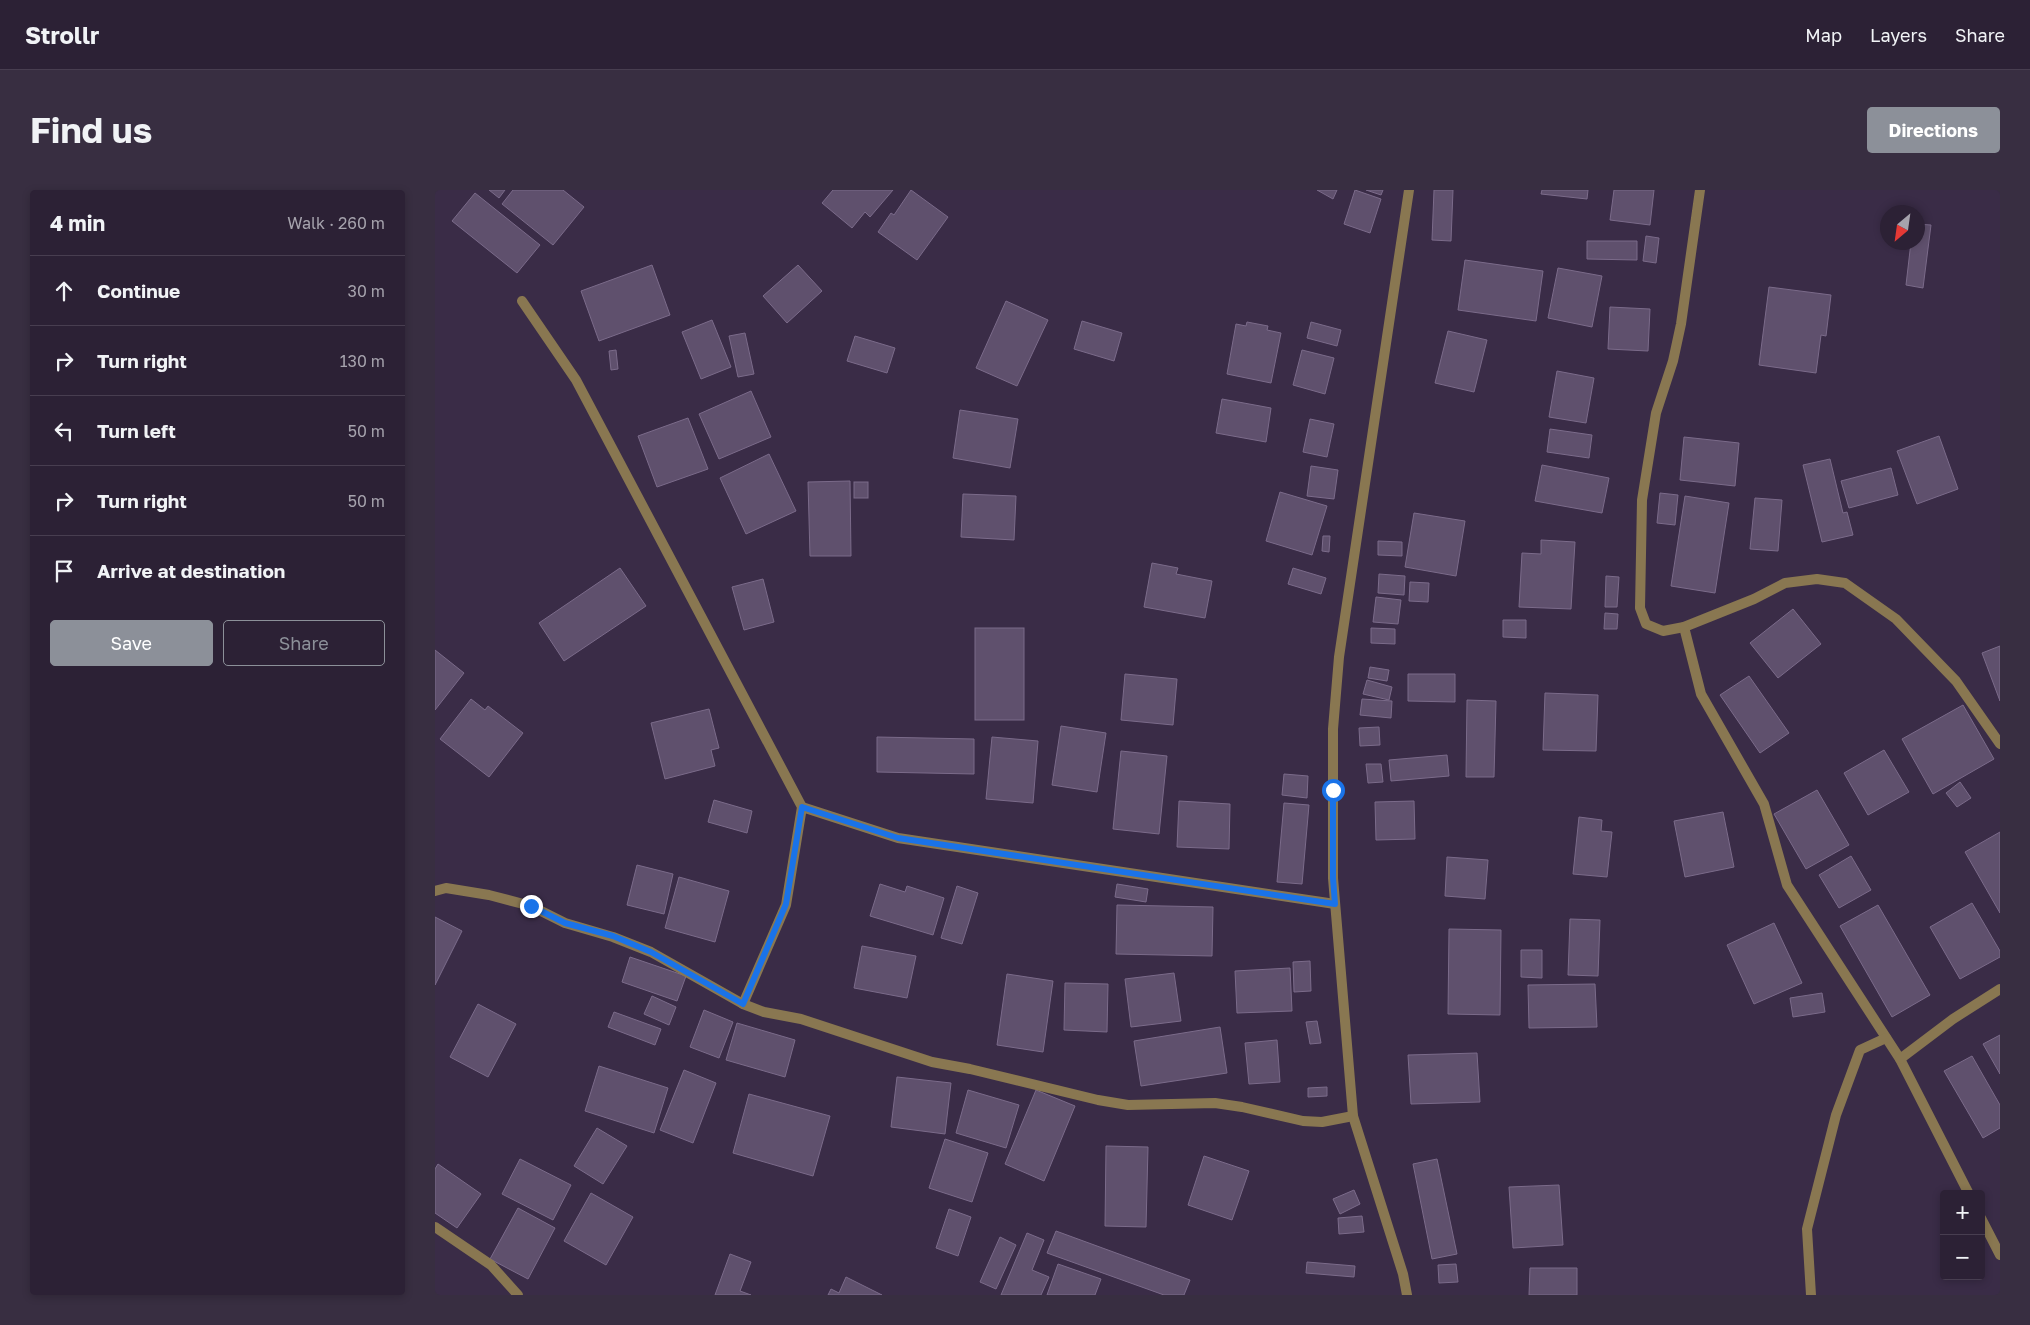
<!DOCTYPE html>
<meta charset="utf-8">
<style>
:root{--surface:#2c2135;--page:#382e41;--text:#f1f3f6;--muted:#a6a3ad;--line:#483e50;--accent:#8c9099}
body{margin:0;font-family:"Golos Text",sans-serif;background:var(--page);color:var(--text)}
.controls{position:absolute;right:15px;bottom:15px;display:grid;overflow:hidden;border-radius:5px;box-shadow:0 2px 8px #0003}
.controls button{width:45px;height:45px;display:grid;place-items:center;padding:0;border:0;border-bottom:1px solid var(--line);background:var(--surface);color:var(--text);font:25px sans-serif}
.compass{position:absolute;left:1445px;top:15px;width:45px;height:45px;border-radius:50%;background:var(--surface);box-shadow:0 2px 8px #0003;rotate:209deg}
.stop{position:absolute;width:15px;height:15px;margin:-11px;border:4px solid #1a73e8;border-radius:50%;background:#fff}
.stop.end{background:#1a73e8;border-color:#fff;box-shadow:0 1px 5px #0008}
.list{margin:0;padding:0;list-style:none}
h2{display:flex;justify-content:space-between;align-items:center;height:65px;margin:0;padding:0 20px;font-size:21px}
h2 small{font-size:16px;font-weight:400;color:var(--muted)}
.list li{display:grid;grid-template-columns:32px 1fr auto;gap:15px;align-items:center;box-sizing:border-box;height:70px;padding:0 20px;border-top:1px solid var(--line)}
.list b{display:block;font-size:19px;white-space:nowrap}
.list em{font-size:16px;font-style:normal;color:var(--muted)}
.actions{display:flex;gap:10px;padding:15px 20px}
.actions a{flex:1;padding:11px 0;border:1px solid var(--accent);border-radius:5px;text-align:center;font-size:18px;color:var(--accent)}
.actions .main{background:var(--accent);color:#fff}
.icon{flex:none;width:28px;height:28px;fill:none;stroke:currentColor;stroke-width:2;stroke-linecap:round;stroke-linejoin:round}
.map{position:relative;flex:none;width:1565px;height:1105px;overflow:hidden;border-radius:5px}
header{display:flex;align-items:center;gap:30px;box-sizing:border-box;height:70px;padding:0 25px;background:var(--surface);border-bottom:1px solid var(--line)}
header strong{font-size:24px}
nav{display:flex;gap:28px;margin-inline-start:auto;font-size:18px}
.intro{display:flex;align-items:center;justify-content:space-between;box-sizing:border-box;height:120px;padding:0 30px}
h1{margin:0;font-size:35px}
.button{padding:12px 22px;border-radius:5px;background:var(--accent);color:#fff;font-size:18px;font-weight:700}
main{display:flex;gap:30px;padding:0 30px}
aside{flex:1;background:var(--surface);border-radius:5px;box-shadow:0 2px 8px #0003}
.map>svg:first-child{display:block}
</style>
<header>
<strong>Strollr</strong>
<nav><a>Map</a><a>Layers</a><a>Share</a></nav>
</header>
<div class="intro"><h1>Find us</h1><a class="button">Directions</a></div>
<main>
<aside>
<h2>4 min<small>Walk · 260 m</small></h2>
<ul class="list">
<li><svg class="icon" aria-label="ahead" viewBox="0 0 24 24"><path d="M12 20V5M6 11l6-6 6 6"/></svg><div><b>Continue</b></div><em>30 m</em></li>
<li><svg class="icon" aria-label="right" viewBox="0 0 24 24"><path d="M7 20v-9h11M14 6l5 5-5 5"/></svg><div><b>Turn right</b></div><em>130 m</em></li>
<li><svg class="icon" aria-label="left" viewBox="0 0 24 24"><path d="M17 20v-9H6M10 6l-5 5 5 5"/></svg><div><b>Turn left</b></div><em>50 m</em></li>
<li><svg class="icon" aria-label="right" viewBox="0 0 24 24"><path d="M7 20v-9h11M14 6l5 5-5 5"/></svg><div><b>Turn right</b></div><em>50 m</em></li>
<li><svg class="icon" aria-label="arrive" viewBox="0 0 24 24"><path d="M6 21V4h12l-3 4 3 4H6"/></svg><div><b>Arrive at destination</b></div></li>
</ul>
<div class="actions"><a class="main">Save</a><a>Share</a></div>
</aside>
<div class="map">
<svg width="1565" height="1105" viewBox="0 0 1565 1105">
<rect width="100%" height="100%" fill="#3a2c47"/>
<g fill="#5f506d" stroke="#7b6b8a">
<polygon points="54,0 70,0 64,8"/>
<polygon points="78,0 128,0 149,17 118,55 67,14"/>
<polygon points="398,0 458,0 435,27 430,22 417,38 387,13"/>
<polygon points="476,0 513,27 482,70 443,42 456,23 459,25"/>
<polygon points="882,0 902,0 898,9"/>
<polygon points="920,0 946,9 935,43 909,34"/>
<polygon points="931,0 948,0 946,5"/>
<polygon points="999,0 1018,0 1016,51 997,50"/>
<polygon points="1107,0 1153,0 1152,9 1106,4"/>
<polygon points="1179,0 1219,0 1215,35 1175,30"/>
<polygon points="40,3 105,55 82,83 17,31"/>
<polygon points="1482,34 1496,35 1488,98 1471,95 1476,52 1482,52"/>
<polygon points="1211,46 1224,48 1221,73 1208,71"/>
<polygon points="1152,51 1202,51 1202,70 1152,69"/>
<polygon points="1030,70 1108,81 1101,131 1023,120"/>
<polygon points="217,75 235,125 164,151 146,101"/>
<polygon points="363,75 387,101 352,133 328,106"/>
<polygon points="1123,78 1167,86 1157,137 1113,128"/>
<polygon points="1334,97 1396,105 1391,146 1386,145 1381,183 1324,175"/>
<polygon points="571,111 613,130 582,196 541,178"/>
<polygon points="1175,117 1215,119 1213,161 1173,159"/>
<polygon points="277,130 296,177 266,189 247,142"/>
<polygon points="647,131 687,143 679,171 639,159"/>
<polygon points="812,132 833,136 832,140 846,143 836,193 792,184 801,134 811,136"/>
<polygon points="876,132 906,140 902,156 872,148"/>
<polygon points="1013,141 1052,150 1039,202 1000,193"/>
<polygon points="310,143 319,184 303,187 294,146"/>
<polygon points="420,146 460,158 452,183 412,171"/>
<polygon points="181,160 183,179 176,180 174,161"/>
<polygon points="867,160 899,168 890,204 858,195"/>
<polygon points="1122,181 1159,188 1151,233 1114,227"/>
<polygon points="316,201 336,247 284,269 264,224"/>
<polygon points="787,209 836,218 831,252 781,243"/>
<polygon points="525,220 583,229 575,278 518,268"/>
<polygon points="253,228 273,279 222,297 203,246"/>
<polygon points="875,229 899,234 892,267 868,262"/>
<polygon points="1115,239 1157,245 1154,268 1112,262"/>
<polygon points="1504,246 1523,299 1482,314 1462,261"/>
<polygon points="1249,247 1304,253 1300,296 1245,290"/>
<polygon points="334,264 361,321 311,344 285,288"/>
<polygon points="1395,269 1408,323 1412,322 1418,345 1387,352 1368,275"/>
<polygon points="1107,275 1174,288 1167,323 1100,311"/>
<polygon points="876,276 903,280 899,309 872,306"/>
<polygon points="1456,278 1463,305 1414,318 1406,291"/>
<polygon points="415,291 416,366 375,366 373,292"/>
<rect x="419" y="292" width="14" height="16"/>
<polygon points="845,302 892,316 877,365 831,351"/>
<polygon points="1225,303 1243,305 1240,335 1222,333"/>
<polygon points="528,304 581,306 579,350 526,347"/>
<polygon points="1250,306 1294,313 1280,403 1236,396"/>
<polygon points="1320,308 1347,310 1343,361 1315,359"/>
<polygon points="979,323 1030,331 1021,386 970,377"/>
<polygon points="888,346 895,346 894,362 887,361"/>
<polygon points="1106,350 1140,352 1136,419 1084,417 1087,363 1106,364"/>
<polygon points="943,351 967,352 967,366 943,365"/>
<polygon points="717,373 743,378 741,384 777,391 770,428 709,417"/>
<polygon points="185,378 211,416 129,471 104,433"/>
<polygon points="858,378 891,388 886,404 853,394"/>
<polygon points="944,384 970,386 969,405 943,403"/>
<polygon points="1171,386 1184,387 1182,417 1170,417"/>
<polygon points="328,389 339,432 309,440 297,397"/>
<polygon points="975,392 994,393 993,412 974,411"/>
<polygon points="941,407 966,410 963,434 938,432"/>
<polygon points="1358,419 1386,454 1343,488 1315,453"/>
<polygon points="1170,423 1183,424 1182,439 1169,439"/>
<polygon points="1068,430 1091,430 1091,448 1068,447"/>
<rect x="540" y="438" width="49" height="92"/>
<polygon points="936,438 960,439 960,454 936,453"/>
<polygon points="1565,456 1565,511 1547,463"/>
<polygon points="0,460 29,483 0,520"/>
<polygon points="935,477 954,480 952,491 933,488"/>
<polygon points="690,484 742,489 738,535 686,530"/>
<polygon points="973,484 1020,484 1020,512 973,511"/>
<polygon points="1314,486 1354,543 1325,563 1285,505"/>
<polygon points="932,490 957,497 954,510 928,504"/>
<polygon points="1110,503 1163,505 1161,561 1108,560"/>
<polygon points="36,509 50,520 53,516 88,543 54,587 5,549"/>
<polygon points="927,509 957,511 956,528 925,525"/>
<polygon points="1032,510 1061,511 1059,587 1031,587"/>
<polygon points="1528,515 1559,569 1498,604 1467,549"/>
<polygon points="274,519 284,558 276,560 280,576 230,589 216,533"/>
<polygon points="626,536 671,543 662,602 617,595"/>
<polygon points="944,537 945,555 925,556 924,538"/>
<polygon points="442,547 539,549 539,584 442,582"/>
<polygon points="557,547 603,551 598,613 551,609"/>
<polygon points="1449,560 1474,602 1433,625 1409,583"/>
<polygon points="686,561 732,566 724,644 678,639"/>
<polygon points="1012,565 1014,586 956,591 954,570"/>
<polygon points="931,574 946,574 948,592 933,593"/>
<polygon points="849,584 873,586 872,608 847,605"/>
<polygon points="1525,592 1536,608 1522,617 1511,603"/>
<polygon points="1382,600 1414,655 1371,679 1339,624"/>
<polygon points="279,610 317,621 312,643 273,632"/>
<polygon points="744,611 795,614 794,659 742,657"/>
<polygon points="979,611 980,649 941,650 940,612"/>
<polygon points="849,613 874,615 867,694 842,692"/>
<polygon points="1288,622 1299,677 1250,687 1239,631"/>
<polygon points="1144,627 1167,630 1166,641 1177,642 1172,687 1138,684"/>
<polygon points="1565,642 1565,723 1530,662"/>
<polygon points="1416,666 1436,700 1404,718 1384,685"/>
<polygon points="1012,667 1053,670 1050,709 1010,706"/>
<polygon points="202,675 238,684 229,724 192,715"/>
<polygon points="244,687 294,701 280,752 230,738"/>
<polygon points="445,694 470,702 472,696 509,708 498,745 435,726"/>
<polygon points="682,694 713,699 711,712 680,707"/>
<polygon points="522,696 543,703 527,754 506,748"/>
<polygon points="1537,713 1565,761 1565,767 1525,789 1495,737"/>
<polygon points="682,715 778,717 777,766 681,764"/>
<polygon points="1443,715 1495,805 1457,827 1405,736"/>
<polygon points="0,727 27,741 0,795"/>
<polygon points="1135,729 1165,730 1163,786 1133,785"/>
<polygon points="1339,733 1367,793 1319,814 1292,755"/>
<polygon points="1014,739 1066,740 1065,825 1013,824"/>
<polygon points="427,756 481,766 472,808 419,798"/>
<polygon points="1086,760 1107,760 1107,788 1086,787"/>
<polygon points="195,767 251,786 242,811 187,792"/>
<polygon points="875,771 876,801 859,802 858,772"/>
<polygon points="855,778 857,821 802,823 800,781"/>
<polygon points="739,783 746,831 696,837 690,789"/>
<polygon points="572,784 618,791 608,862 562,855"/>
<polygon points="630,793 673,794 672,842 629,840"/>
<polygon points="1160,794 1162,837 1094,838 1093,795"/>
<polygon points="1387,803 1390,822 1358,827 1355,808"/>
<polygon points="217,806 241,817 234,835 209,824"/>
<polygon points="43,814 81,834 53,887 15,867"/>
<polygon points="269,820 298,832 284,868 255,857"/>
<polygon points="179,822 226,839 220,855 173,837"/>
<polygon points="882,831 886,853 875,854 871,832"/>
<polygon points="302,833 360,850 350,887 291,870"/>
<polygon points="785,837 792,883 706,896 699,851"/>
<polygon points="1565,845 1565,884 1548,854"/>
<polygon points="842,850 845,892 814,894 810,853"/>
<polygon points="1042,863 1045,912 976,914 973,865"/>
<polygon points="1537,866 1565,915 1565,938 1548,948 1509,881"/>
<polygon points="164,876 233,898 219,943 150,921"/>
<polygon points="249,880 281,893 258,953 225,940"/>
<polygon points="462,887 516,893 510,944 456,937"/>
<polygon points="892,897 892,906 873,907 873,898"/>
<polygon points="533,900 584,915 571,958 521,943"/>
<polygon points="601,900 640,916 609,991 570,974"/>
<polygon points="314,904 395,926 378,986 298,963"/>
<polygon points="162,938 192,956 168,994 139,976"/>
<polygon points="510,949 553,963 537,1012 494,998"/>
<polygon points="671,956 713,957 711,1037 670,1036"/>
<polygon points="769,966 814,981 797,1030 753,1015"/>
<polygon points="85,969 136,995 118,1030 67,1004"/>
<polygon points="1002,969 1022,1064 997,1069 978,974"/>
<polygon points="3,974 46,1004 22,1038 0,1023 0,979"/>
<polygon points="1124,995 1128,1055 1078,1058 1074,997"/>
<polygon points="919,1000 925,1014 905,1024 898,1009"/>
<polygon points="156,1003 198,1027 171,1075 129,1051"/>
<polygon points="83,1018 120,1038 93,1089 55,1069"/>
<polygon points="514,1019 536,1027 523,1066 501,1058"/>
<polygon points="927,1026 929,1042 904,1044 903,1028"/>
<polygon points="621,1041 755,1090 749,1105 729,1105 612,1063"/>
<polygon points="592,1043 609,1050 597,1080 614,1087 606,1105 566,1105"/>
<polygon points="565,1047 581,1055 561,1099 545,1092"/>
<polygon points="295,1064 316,1072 305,1101 316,1105 280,1105"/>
<polygon points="872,1072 920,1076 919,1087 871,1083"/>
<polygon points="623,1074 666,1089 660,1105 612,1105"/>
<polygon points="1021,1074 1023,1092 1004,1093 1003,1075"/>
<polygon points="1095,1078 1142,1078 1142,1105 1094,1105"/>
<polygon points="411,1087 447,1105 393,1105 396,1099 404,1103"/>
</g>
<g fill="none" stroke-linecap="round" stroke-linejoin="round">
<g stroke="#897751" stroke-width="10">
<polyline points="1265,0 1246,134 1238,171 1221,223 1207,310 1205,418 1211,434 1228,441 1249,437 1319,409 1350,393 1382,389 1410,393 1461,429 1521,491 1565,554"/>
<polyline points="87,111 141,190 367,617 351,715 308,814"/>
<polyline points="1249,437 1266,504 1329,614 1352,695 1465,869 1534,1004"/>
<polyline points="367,617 463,648 900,714"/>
<polyline points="0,701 11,698 54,705 96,716 130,733 178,747 216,762 308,814 329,822 366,829 497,872 535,879 663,910 693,915 780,913 807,917 868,931 887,932 918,926"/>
<polyline points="1465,869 1518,829 1565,799"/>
<polyline points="1546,1028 1565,1065"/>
<polyline points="0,1037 56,1075 83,1105"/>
<polyline points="1376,1105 1372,1039 1401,925 1425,860 1451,848"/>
</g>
<polyline stroke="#897751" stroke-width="10" points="972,1105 968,1084 918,926 898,688 898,539 904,467 974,0"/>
</g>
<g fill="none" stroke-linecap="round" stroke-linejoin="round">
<polyline stroke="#1a73e8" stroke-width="6" points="96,716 130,733 178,746 216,762 308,814 351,714 367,617 463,648 900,714 898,688 898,600"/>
</g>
</svg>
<div class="controls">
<button>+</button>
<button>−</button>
</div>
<svg class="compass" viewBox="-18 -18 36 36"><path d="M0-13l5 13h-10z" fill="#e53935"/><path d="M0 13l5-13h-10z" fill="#a6a3ad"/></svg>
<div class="stop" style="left:898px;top:600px"></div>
<div class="stop end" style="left:96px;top:716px"></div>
</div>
</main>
